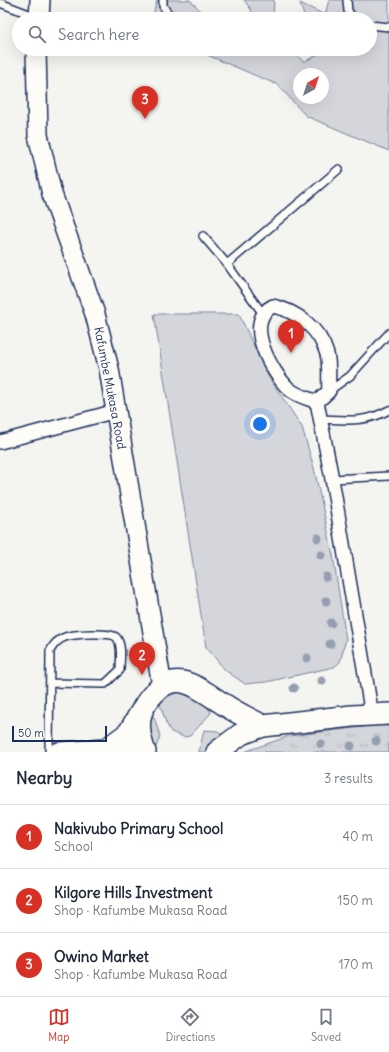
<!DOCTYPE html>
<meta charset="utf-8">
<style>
:root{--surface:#fff;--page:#f6f6f7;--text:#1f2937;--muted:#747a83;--line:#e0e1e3;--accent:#d93025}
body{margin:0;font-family:Delius,sans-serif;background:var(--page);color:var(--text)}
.compass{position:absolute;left:293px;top:68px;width:36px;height:36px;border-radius:50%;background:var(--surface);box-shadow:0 4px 16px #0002;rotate:39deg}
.scale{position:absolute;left:12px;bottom:10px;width:95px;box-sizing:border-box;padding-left:4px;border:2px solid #1b2f5e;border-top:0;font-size:11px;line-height:14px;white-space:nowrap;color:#1b2f5e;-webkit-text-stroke:3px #fdfcf7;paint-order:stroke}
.you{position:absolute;left:260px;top:424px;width:14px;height:14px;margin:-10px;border:3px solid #fff;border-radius:50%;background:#1a73e8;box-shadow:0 0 0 6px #1a73e833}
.badge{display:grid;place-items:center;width:26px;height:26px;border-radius:50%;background:var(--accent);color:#fff;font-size:13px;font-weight:700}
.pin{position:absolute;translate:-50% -33px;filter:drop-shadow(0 1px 2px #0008)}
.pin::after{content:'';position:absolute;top:21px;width:14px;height:12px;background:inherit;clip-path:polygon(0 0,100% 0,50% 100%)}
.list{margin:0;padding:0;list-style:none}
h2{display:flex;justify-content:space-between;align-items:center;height:52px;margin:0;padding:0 16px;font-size:17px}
h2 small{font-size:13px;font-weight:400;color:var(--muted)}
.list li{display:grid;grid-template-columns:26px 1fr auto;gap:12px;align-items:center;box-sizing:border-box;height:64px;padding:0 16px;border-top:1px solid var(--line)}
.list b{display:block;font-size:15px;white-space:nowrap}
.list p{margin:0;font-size:13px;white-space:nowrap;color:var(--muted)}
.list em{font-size:13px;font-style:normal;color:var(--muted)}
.icon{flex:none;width:22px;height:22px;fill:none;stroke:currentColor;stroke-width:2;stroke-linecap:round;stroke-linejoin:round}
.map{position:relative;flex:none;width:389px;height:752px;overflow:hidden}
.search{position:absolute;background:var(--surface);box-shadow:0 4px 16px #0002;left:12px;right:12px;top:12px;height:44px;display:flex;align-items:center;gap:10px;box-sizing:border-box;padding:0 14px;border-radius:22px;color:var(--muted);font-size:15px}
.sheet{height:244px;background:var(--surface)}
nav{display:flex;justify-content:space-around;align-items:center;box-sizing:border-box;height:56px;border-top:1px solid var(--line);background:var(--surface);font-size:11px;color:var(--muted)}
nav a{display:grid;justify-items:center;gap:2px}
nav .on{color:var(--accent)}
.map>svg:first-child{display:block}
</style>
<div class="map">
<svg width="389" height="752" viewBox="0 0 389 752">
<defs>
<pattern id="park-tufts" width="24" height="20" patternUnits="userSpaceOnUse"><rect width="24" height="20" fill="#d4d6db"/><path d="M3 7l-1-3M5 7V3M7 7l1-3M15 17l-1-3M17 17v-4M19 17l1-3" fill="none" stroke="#b5b8be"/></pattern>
</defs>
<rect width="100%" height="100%" fill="#f4f4f1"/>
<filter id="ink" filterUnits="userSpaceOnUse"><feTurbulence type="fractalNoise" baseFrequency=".025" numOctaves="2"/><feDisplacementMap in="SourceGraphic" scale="8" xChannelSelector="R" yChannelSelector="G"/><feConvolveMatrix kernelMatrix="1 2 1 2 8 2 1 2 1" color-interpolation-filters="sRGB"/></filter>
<g filter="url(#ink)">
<g fill="#d4d6db" stroke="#78829c" fill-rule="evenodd">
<polygon points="157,0 190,0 208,19 152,19"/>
<polygon points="244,0 274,0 273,19 246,19 252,11"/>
<path d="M329 0H389V151L306 116 278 85 193 49H229L261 56 262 49H290L304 62 317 55 316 49H370V19H305L300 3 325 15ZM299 74H323V98H299Z"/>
<polygon points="154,314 239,314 268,376 302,427 314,468 333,555 346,639 340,662 334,667 266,682 245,684 225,670 206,647"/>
<path d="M177 692C192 693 204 700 211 713L190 736 184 737 171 732 166 723 159 701 167 695Z"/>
<polygon points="151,716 154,717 160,736 155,750 147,719"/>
<polygon points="204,730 218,731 223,735 204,752 199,752"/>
</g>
<polygon fill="url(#park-tufts)" stroke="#78829c" points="379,725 389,726 389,752 244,752 289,736"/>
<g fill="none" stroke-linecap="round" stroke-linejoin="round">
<g stroke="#1b2f5e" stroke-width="10">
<g id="lane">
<polyline points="163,0 163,6 172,19"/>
<polyline points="347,0 348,11 354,19"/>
<polyline points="0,3 37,17"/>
<polyline points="370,25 389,27"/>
<polyline points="203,236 227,264 263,314"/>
<polyline points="227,264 339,169"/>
<polyline points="329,391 350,376 389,333"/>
<path d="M321 419C348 420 365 423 389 410"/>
<polyline points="332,479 389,476"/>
<path d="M49 752 50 651C53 645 57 640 65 637 73 634 110 632 116 637 123 644 120 661 120 670L105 684 50 683"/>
</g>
</g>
<g stroke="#1b2f5e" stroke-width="16">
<g id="street">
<path d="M273 306C297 311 320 329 327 354 330 365 328 379 329 391L317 402C307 398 297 396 289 389 272 373 242 321 273 306Z"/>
<polyline points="317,402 332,479 372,715"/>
<polyline points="0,442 116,411"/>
</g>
</g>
<g stroke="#1b2f5e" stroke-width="22">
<g id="secondary">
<polyline points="39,19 40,0"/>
<polyline points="36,49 38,135 52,194 95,314 109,369 162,686"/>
<polyline points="105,749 128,732 142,708"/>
<polyline points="59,752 105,749 141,752"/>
</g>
</g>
<g stroke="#1b2f5e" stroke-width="24">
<g id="primary">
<path d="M145 752C139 736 136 716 147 702 173 664 196 687 225 705 237 713 250 719 263 726"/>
<polyline points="217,752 241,734 263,726 352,716 389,714"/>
</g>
</g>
<use href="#lane" stroke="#fdfcf7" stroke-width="7"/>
<use href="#street" stroke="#fdfcf7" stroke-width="13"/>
<use href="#secondary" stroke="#fdfcf7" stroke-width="19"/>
<use href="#primary" stroke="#fdfcf7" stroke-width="21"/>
</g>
<g fill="#969fb1">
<circle cx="318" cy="538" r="4.5"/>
<circle cx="321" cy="555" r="4.5"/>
<circle cx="326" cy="577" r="4.5"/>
<circle cx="326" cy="601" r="4.5"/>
<circle cx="331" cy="623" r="4.5"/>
<circle cx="330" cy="644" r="4.5"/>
<circle cx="307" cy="658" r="4.5"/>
<circle cx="322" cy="681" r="4.5"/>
<circle cx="294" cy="688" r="4.5"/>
<circle cx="376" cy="741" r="4.5"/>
<circle cx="321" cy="744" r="4.5"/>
<circle cx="351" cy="746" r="4.5"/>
</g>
</g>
<g text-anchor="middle" stroke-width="3" stroke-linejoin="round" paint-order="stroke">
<g font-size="12" fill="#1b2f5e" stroke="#fdfcf7">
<text transform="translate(110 388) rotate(79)" y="4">Kafumbe Mukasa Road</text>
</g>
</g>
</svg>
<svg class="compass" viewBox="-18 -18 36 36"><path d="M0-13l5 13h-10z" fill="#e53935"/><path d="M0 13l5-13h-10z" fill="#747a83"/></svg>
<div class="scale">50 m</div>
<div class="you"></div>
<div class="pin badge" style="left:291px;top:353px">1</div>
<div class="pin badge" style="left:142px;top:675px">2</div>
<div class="pin badge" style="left:145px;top:119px">3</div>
<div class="search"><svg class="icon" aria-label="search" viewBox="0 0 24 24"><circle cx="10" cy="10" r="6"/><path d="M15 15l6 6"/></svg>Search here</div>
</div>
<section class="sheet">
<h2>Nearby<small>3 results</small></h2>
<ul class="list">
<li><span class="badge">1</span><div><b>Nakivubo Primary School</b><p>School</p></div><em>40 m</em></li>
<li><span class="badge">2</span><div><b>Kilgore Hills Investment</b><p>Shop · Kafumbe Mukasa Road</p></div><em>150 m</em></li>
<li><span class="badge">3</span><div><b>Owino Market</b><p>Shop · Kafumbe Mukasa Road</p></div><em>170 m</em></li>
</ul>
</section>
<nav>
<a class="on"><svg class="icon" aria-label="map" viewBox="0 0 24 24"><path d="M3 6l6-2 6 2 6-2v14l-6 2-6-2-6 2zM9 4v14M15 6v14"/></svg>Map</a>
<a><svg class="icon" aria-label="directions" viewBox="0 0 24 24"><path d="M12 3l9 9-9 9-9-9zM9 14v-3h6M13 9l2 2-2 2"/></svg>Directions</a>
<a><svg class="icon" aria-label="saved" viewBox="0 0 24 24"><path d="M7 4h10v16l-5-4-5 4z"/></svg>Saved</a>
</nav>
